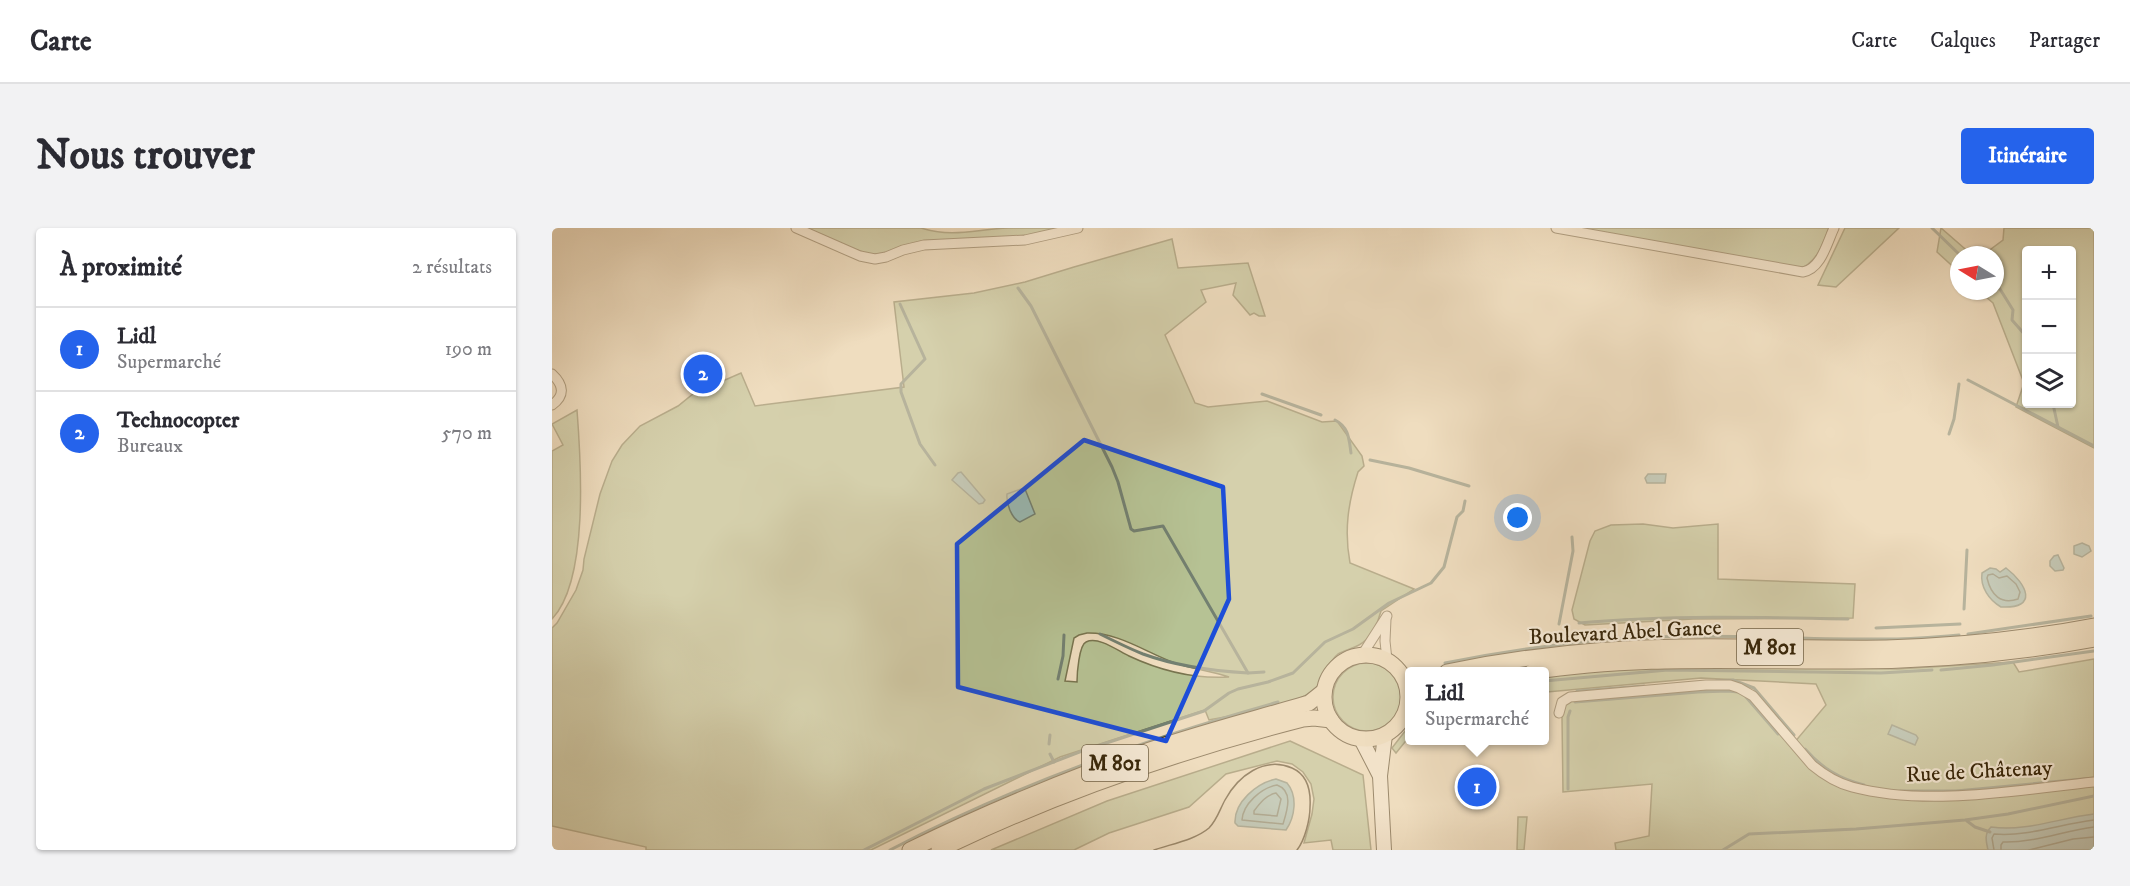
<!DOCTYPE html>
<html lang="fr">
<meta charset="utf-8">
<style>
:root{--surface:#fff;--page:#f2f2f3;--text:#2b2b33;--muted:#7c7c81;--line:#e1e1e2;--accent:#2563eb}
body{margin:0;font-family:"IM FELL DW Pica",serif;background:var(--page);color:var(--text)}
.controls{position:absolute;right:18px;top:18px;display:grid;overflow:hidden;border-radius:6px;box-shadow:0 2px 4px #0004}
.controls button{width:54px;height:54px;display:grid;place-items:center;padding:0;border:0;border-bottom:2px solid var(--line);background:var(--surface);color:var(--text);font:30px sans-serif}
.compass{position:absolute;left:1398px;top:18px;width:54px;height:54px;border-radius:50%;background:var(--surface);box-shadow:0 2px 4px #0004;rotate:280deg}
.you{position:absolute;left:966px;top:290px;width:21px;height:21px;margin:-15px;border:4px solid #fff;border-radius:50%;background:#1a73e8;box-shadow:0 0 0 9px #1a73e833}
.badge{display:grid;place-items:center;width:39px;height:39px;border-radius:50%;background:var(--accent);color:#fff;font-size:20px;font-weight:700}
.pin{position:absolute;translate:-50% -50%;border:3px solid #fff;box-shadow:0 2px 6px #0006}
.popup{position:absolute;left:853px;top:439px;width:144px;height:78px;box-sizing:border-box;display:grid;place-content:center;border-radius:6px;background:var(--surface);filter:drop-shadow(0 2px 4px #0005);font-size:20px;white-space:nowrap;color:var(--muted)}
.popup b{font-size:22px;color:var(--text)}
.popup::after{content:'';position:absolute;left:50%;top:100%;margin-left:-12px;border:12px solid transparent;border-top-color:var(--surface)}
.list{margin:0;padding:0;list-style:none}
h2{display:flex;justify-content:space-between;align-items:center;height:78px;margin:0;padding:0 24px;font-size:26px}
h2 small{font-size:20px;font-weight:400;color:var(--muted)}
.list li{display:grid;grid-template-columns:39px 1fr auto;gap:18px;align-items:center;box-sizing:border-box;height:84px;padding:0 24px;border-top:2px solid var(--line)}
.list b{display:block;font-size:22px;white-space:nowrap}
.list p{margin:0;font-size:20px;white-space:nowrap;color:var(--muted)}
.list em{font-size:20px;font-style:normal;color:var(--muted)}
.icon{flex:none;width:33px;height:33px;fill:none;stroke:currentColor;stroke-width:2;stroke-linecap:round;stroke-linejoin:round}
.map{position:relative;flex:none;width:1542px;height:622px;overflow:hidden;border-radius:6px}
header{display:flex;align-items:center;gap:36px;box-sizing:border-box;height:84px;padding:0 30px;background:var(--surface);border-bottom:2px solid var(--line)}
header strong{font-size:28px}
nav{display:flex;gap:33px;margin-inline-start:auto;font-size:21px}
.intro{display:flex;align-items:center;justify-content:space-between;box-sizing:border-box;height:144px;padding:0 36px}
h1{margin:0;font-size:42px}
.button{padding:15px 27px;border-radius:6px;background:var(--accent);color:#fff;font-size:21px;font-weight:700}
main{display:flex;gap:36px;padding:0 36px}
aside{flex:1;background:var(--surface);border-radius:6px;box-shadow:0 2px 4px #0004}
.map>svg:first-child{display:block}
</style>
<header>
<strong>Carte</strong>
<nav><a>Carte</a><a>Calques</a><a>Partager</a></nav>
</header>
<div class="intro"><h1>Nous trouver</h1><a class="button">Itinéraire</a></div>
<main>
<aside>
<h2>À proximité<small>2 résultats</small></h2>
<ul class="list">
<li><span class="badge">1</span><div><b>Lidl</b><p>Supermarché</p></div><em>190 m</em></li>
<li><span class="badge">2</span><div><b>Technocopter</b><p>Bureaux</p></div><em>570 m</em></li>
</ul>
</aside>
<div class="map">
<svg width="1542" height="622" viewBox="0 0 1542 622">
<rect width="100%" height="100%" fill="#efddbf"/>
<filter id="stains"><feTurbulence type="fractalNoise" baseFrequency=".00333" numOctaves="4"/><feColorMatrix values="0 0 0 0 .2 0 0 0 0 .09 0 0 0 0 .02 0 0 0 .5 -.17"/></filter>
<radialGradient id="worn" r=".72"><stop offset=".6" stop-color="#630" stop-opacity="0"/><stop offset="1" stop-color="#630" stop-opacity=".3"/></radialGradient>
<g fill="#b6c294" stroke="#78744f" stroke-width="1.5" fill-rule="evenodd">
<path d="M246 0H369C401 10 425 1 456 0 476 0 497 0 517 0L473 9 421 14 321 28Z"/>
<path d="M1004 0H1277C1270 18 1265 35 1245 42Z"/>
<polygon points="1293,0 1347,0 1284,59 1266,57"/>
<polygon points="1389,0 1420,27 1407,27 1407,44 1385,24"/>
<path d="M1452 0H1542V220L1464 179 1472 155 1441 75 1427 63H1443V27H1431L1451 12ZM1474 22H1520V176H1474Z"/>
<path d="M620 11 626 40 696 35 713 88H707L702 85 698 87 681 67 684 55 649 62 654 74 613 107 643 175 656 179 715 173 770 194 785 193 810 228 812 238 806 244C796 275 792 303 798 335L862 361 829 383C826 395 819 411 807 417 800 421 793 422 786 426 774 435 774 451 763 461 743 479 685 486 657 492L653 482 508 529 319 622H94V619L0 598V400L5 395 24 362 31 342 32 331 48 266 60 233 70 217 88 198 126 178 141 166 189 145 203 178 352 159 342 74 422 65 473 54 522 39ZM535 405C566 404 595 425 623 435 640 441 660 443 677 449 643 451 609 443 577 428 566 423 547 408 534 414 527 417 525 446 525 454L513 453 522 410 527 407Z"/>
<path d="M25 182C29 234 37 352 0 391V223L11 217 0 196Z"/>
<polygon points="1091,296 1121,300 1166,296 1166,351 1303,356 1301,390 1141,391 1033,397 1022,391 1020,382 1038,313 1043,303 1059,297"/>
<polygon points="1542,431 1542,622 1064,622 1063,615 1097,608 1100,556 1011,564 1010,489 1012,478 1018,471 1187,460 1242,515 1274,477 1264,456 1149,450 995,464 993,462 993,450 1000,447 1076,441 1195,439 1346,441 1461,434 1467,444"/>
<circle cx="815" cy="469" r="34"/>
<polygon points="857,498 857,509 844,525 840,520"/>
<polygon points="738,513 811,547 819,622 781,622 779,612 752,615 760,586 762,571 759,556 751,544 740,536 725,533 674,546 637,579 557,605 522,622 439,622 555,573"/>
<polygon points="966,589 975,589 972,622 965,622"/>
</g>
<g fill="#9abbb5" stroke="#738071" stroke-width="1.5">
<polygon points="409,244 433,272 431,275 427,276 400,252 406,245"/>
<polygon points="1096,246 1114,246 1113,255 1095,255 1093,250"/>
<path d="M469 261H473L483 286 468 294C460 291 454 276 455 266Z"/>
<polygon points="1530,315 1537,318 1539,323 1530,329 1522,326 1522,318"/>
<polygon points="1506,327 1512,340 1511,342 1503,343 1498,338 1498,333 1502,328"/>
<path d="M1438 340 1444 341 1448 344 1454 340C1475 356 1487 381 1449 379 1437 372 1428 359 1430 345Z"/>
<polygon points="1340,497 1364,507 1366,510 1363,517 1336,506"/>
<path d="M724 551 735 555C746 568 743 589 734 602L686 598 683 595C682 574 705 555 724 551Z"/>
<path d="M1542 586V622H1436C1434 613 1432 606 1439 599 1474 604 1507 590 1542 586Z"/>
</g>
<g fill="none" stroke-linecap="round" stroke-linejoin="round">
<g stroke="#6a7160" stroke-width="1.5">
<path d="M1441 346 1447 350 1455 348 1464 356 1468 364 1466 371C1449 377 1439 367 1435 350L1436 347Z"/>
<path d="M725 557C742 563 735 583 731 596L690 592C691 576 709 560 725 557Z"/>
<path d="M724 565 729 571 725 588 702 586V583C708 575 714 567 724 565Z"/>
<path d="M1442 622 1440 610 1442 606C1476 609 1508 596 1542 592"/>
<path d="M1449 622V617L1451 614C1482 615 1511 603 1542 599"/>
<polyline points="1477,622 1521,611 1542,609"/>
</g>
<g stroke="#738071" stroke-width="3">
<polyline points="1380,0 1408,27"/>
<polyline points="1443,53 1461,82 1460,92 1474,108"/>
<polyline points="466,60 479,78 560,239 566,254 579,301 582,303 611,298 696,445 712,444"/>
<polyline points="348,76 373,131 349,156 349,164 368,216 383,237"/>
<polyline points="1416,152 1542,218"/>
<polyline points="710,166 769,187"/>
<polyline points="1501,176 1506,199"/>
<path d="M783 192C797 199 797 211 799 225"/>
<polyline points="1397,206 1402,191 1407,156"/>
<polyline points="818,232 857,240 917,258"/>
<polyline points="1412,381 1415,322"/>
<path d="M1027 395C1116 387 1206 389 1296 391"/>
<polyline points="1007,396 1021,323 1020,309"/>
<polyline points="1324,400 1408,396"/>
<path d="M548 406C562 413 576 420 591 426 624 438 661 443 696 445"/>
<polyline points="1416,406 1539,388"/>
<path d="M893 435C962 421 1032 412 1101 409 1181 406 1260 412 1339 411 1361 411 1384 409 1407 407"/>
<polyline points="1389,442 1441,437 1542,423"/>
<polyline points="506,451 511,428 512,407"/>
<polyline points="992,453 1116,442 1329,445 1380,442"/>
<polyline points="1164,453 1181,452 1202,460 1242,507"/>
<polyline points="1025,463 1092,458"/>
<polyline points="1194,469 1226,506"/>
<polyline points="1023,474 1146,464 1176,463 1186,464"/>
<polyline points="497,516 498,507"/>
<path d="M1253 521C1270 540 1287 551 1312 557"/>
<polyline points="498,526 502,534"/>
<polyline points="1016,561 1016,489 1018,483"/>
<polyline points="1348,563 1404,563 1542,550"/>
<polyline points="1415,593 1423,599 1438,604"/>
<polyline points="312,622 432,561 530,523 652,483 677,465 686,461 716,454 741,445 773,414 801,401 837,375 879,355 892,339 905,289 911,283 913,273"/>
<path d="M338 622C463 557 591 512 726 474"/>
<polyline points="1171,622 1197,606 1304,601 1413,592 1456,586 1542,568"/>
</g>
<g stroke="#665437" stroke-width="11">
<g id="street">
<polyline points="244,0 308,28 323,31 334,29 351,22 372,17 473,12 526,0"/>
<path d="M1004 0 1251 44C1269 41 1275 15 1282 0"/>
<path d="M0 146C12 157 13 168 0 177"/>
<polyline points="834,391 833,413 835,432"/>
<polyline points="810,427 835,388"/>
<path d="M1007 485 1010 474 1018 469 1154 457H1178L1187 460 1201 468 1260 537C1272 547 1285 555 1300 559 1376 579 1465 562 1542 554"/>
</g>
</g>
<g stroke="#39270a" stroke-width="16">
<g id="secondary">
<polyline points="809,511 827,546"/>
<polyline points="832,622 828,548 833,507"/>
</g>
</g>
<g stroke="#39270a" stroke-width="17">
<g id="primary">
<circle cx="814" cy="469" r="42"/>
<path d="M895 444C972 428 1052 420 1130 419 1198 418 1266 421 1334 420 1404 418 1474 411 1542 398"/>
<path d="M980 444C1086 427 1191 434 1298 433 1380 433 1461 426 1542 411"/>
<path d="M358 622C427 588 499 558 572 531 629 510 688 495 747 478L757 475 772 463"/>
<path d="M387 622C502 566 627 523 751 491L762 490 779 492"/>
</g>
</g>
<use href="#street" stroke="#f5e9d5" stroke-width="9"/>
<use href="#secondary" stroke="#f5e9d5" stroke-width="14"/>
<use href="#primary" stroke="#efddbf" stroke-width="15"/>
<path stroke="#39270a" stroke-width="1.5" d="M602 622C619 616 643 612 657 600 665 592 668 581 673 572 686 548 712 528 740 540 756 547 759 563 758 579 758 591 753 612 745 622"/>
</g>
<path d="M0 0H1542V622H0ZM532 212 671 259 677 371 614 513 406 459 405 316Z" fill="#efddbf" fill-opacity=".55" fill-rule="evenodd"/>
<path fill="none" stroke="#1d4ed8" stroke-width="4.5" stroke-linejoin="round" d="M532 212 671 259 677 371 614 513 406 459 405 316Z"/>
<g text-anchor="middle" stroke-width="4.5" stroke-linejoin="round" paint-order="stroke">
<g fill="#f5e9d5" stroke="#716147" stroke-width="1.5">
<rect x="1185" y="401" width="66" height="36" rx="4.5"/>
<rect x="530" y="517" width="66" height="36" rx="4.5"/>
</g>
<g font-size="21" font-weight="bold" fill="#39270a">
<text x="1218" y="426">M 801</text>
<text x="563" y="542">M 801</text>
</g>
<g font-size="22" fill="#39270a" stroke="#f5e9d5">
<text transform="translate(1073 403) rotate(-3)" y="8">Boulevard Abel Gance</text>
<text transform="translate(1427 542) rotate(-3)" y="8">Rue de Châtenay</text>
</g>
</g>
<rect width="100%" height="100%" filter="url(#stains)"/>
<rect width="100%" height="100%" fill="url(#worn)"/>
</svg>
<div class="controls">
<button>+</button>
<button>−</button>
<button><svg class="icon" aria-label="layers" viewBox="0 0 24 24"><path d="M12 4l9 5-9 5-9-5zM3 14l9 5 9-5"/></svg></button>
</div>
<svg class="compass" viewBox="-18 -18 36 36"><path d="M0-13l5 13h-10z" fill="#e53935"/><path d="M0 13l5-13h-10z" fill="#7c7c81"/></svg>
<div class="you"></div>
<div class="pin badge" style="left:925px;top:559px">1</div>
<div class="popup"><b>Lidl</b>Supermarché</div>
<div class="pin badge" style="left:151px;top:146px">2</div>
</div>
</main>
